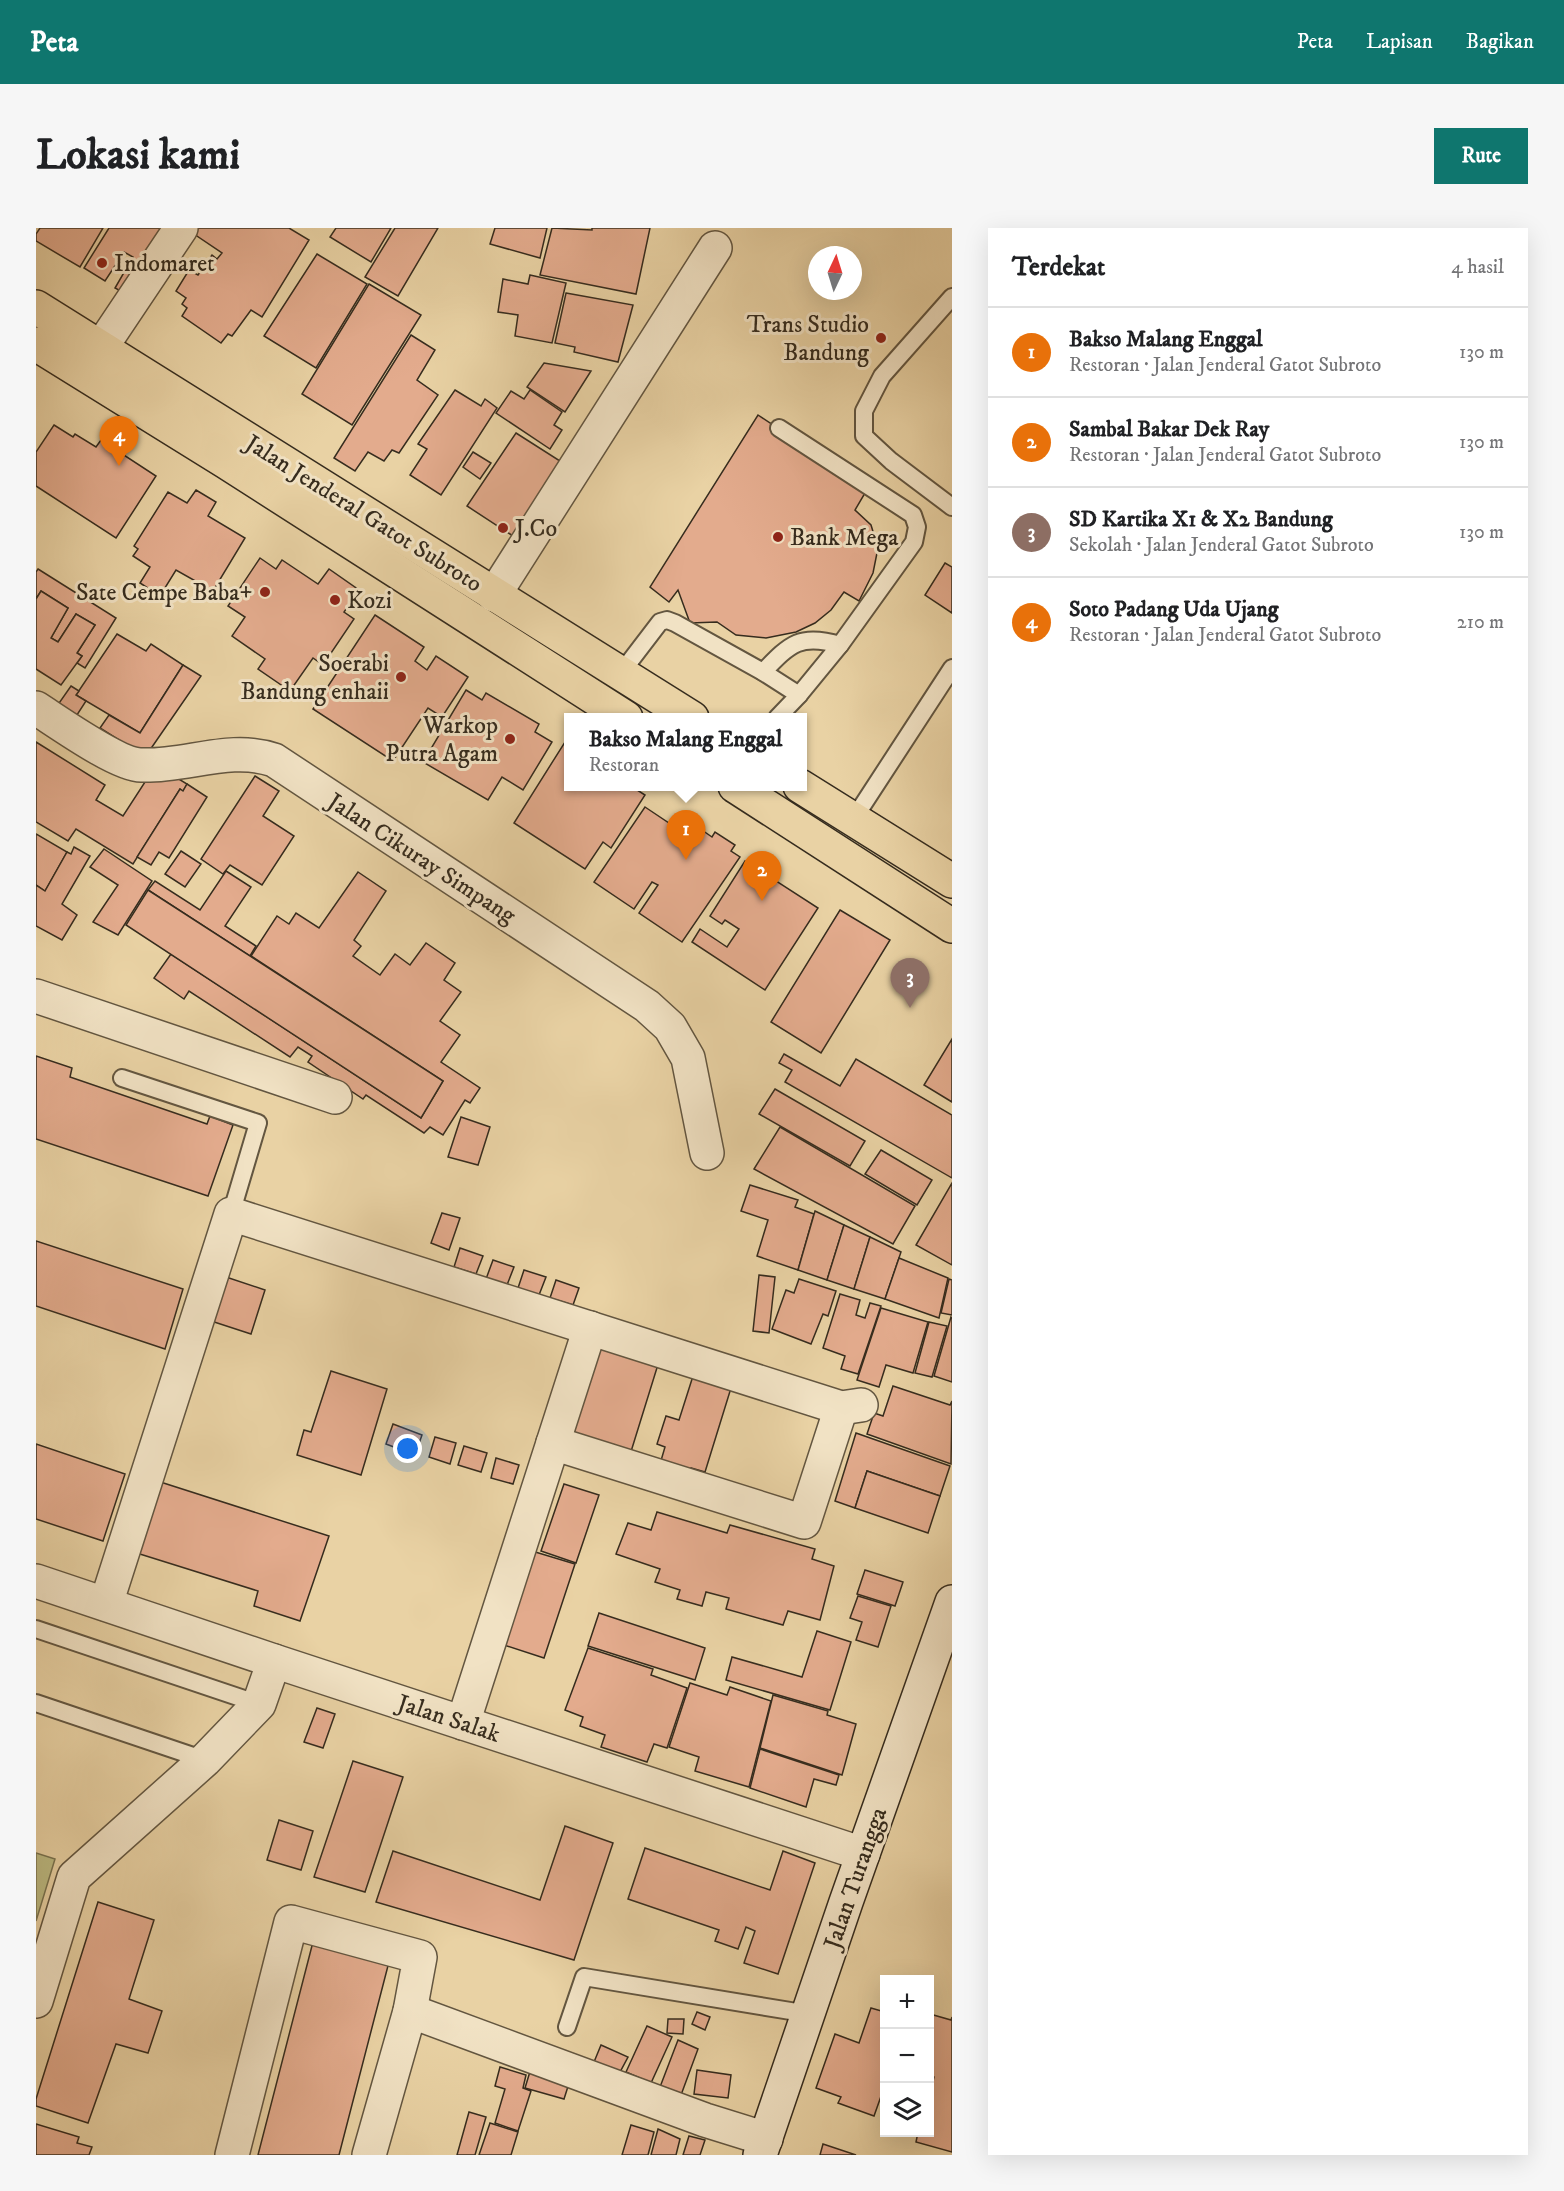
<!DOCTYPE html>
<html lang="id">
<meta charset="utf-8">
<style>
:root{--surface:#fff;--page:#f6f6f6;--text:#202124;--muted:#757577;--line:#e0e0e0;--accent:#0f766e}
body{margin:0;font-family:"IM FELL DW Pica",serif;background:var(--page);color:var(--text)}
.controls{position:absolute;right:18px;bottom:18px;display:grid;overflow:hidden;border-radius:0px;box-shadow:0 6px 24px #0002}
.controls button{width:54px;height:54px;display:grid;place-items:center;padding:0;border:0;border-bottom:2px solid var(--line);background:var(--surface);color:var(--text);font:30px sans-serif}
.compass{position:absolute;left:772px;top:18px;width:54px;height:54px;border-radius:50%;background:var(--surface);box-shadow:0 6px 24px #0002;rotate:4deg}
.you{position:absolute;left:372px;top:1221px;width:21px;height:21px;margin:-15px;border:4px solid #fff;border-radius:50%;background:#1a73e8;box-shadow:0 0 0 9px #1a73e833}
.badge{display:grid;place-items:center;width:39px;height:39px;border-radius:50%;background:var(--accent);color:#fff;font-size:20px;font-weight:700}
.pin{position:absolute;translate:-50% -50px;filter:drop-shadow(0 2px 3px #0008)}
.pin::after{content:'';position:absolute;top:32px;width:21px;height:18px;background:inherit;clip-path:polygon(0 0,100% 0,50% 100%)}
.popup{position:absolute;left:528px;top:485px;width:243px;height:78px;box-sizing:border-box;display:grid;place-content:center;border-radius:0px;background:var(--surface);filter:drop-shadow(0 2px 4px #0005);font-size:20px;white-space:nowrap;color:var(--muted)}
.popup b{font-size:22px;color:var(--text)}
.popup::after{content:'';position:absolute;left:50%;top:100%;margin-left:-12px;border:12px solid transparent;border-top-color:var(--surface)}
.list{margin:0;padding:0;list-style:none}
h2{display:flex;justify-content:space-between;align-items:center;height:78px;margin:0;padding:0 24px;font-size:26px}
h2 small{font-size:20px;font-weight:400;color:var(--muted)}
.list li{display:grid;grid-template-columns:39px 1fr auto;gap:18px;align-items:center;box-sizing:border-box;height:90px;padding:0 24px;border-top:2px solid var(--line)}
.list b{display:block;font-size:22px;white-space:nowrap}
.list p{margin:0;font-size:20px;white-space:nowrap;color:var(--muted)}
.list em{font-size:20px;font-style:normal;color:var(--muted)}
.icon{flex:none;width:33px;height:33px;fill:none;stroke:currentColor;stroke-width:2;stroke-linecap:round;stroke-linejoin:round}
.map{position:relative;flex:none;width:916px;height:1927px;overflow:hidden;border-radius:0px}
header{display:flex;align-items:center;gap:36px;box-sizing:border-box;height:84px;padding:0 30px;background:var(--accent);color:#fff}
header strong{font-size:28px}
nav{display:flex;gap:33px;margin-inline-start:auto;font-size:21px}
.intro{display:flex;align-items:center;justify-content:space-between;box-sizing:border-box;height:144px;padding:0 36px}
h1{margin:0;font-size:42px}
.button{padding:15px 27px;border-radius:0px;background:var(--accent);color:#fff;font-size:21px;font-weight:700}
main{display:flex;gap:36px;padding:0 36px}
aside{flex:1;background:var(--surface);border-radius:0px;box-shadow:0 6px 24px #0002}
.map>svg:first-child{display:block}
</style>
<header>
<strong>Peta</strong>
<nav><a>Peta</a><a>Lapisan</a><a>Bagikan</a></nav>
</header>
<div class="intro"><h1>Lokasi kami</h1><a class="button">Rute</a></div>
<main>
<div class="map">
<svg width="916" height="1927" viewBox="0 0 916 1927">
<rect width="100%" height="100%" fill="#e9d2a4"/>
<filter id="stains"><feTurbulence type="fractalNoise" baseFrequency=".00333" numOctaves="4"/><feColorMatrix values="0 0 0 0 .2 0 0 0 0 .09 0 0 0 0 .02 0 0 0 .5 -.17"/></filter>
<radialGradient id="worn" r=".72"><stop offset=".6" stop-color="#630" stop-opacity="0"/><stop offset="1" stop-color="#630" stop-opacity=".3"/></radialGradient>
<polygon fill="#bcba82" stroke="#797350" stroke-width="1.5" points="0,1625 19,1631 0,1693"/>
<g fill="#e3ab8d" stroke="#362c1e" stroke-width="1.5">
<polygon points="4,0 67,0 44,39 0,13 0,6"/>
<polygon points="73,0 135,0 92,67 79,60 97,29 88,24 69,53 48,40"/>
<polygon points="161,0 253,0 273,12 226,89 215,82 196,108 192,106 185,115 146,88 151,80 146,76 150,70 140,63 153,42 162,47 176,27 181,31 186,25 158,6"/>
<polygon points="300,0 355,0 335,34 294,9"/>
<polygon points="359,0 402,0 362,68 329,49"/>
<polygon points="459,0 511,0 504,30 454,16"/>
<polygon points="516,0 556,2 556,0 614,0 600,66 504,47"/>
<polygon points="281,26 331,56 280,140 228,108"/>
<polygon points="494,47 530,55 516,115 479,108 482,87 462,84 467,51 492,56"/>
<polygon points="333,56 385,87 316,197 266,166"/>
<polygon points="530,65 597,77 582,134 538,124 539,119 519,115"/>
<polygon points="375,107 399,122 381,152 402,167 363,225 356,222 348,233 332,224 319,243 298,230"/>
<polygon points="508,135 555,143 529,184 491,159"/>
<polygon points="419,162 445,178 449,171 461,180 405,267 374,247 391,221 382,216"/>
<polygon points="494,162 526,184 518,197 526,202 514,221 460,185 475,163 488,171"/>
<polygon points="722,187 832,260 819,282 835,297 842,320 837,345 823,373 808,364 795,382 779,395 760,404 730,410 700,407 681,394 654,395 642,362 633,374 614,359"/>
<polygon points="18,197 37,209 39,206 60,219 65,212 120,248 80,310 0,258 0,224"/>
<polygon points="480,205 524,233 477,308 431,278"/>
<polygon points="437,224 455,235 444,251 427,239"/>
<polygon points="160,262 180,274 172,288 209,310 177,363 140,342 124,368 104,355 114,339 97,328 102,321 98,318 132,264 151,275"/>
<polygon points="224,330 240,341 246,332 282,356 293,341 323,362 308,384 318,391 287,437 277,430 254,463 222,441 229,431 196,408 209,389 192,378"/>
<polygon points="909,335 916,339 916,385 889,367"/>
<polygon points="2,341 80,390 49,440 41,435 46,428 41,425 59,397 40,386 22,414 15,410 32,380 5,363 0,371 0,344"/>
<polygon points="5,363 32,380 15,410 22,414 40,386 59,397 41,425 46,428 25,457 0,441 0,371"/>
<polygon points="339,387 388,419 379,433 391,442 400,428 432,449 406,489 392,480 357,533 277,481"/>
<polygon points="81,406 110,423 115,416 147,437 104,505 40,467"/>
<polygon points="147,437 165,448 107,532 88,515 64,500 73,487 104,505"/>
<polygon points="35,458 43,463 40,467 50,473 39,490 21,478"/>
<polygon points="430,462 446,472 450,465 503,496 499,504 516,514 487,562 466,549 452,572 387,534"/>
<polygon points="0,514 69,557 60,572 87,588 120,537 151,556 147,563 144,561 97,636 40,601 32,613 0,594"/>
<polygon points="529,514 533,517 533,558 595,558 609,567 575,620 567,614 549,641 478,595"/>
<polygon points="219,548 243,563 227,588 258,608 226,657 194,637 187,646 165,631"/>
<polygon points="151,556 171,569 133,630 123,624 115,637 101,629 144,561 147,563"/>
<polygon points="609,579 636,597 641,591 661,604 663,600 676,609 679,604 699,617 695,623 704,629 646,714 603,685 622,657 616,654 598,681 558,654"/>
<polygon points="0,606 31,624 9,663 0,657"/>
<polygon points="38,619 54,628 26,676 41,687 26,712 0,698 0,657 9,663 31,624 35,626"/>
<polygon points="68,621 116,653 82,707 57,694 82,657 54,639"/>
<polygon points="145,623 165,636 149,659 129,646"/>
<polygon points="709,633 782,680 729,762 656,714 664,701 691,719 703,701 689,692 686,696 674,688"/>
<polygon points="190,643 215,659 189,698 220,718 214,728 112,662 119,653 164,682"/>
<polygon points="322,644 350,663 318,712 325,718 317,728 344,747 359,726 374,737 390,715 419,735 408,752 425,764 404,793 424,807 405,834 444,860 434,875 429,872 407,907 394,899 388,905 330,867 327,871 272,834 276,828 262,819 254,829 153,763 148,771 118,750 135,726 385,890 407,853 215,728 241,688 253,696 260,685 283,700"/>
<polygon points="112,662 407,853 385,890 90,697"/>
<polygon points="804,682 854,712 785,825 735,794"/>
<polygon points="916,811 916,874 888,857"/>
<polygon points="748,826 804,858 820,831 916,887 916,950 749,854 756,842 743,835"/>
<polygon points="0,828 36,840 34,849 171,896 174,888 197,897 172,968 0,911"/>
<polygon points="739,861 829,913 814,938 723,886"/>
<polygon points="425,889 454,899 442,937 412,929"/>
<polygon points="744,899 879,978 857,1016 718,941"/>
<polygon points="845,922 896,952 881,977 829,946"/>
<polygon points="916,955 916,1037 880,1017"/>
<polygon points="714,957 762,972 759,979 778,986 762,1042 721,1028 732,992 705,983"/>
<polygon points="779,983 808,997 791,1052 762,1042"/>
<polygon points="406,985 424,990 413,1022 395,1015"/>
<polygon points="808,997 834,1009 818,1061 791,1052"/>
<polygon points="834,1009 865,1024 849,1071 818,1061"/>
<polygon points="0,1013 147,1061 129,1121 0,1078"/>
<polygon points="424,1020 447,1028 440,1046 418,1039"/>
<polygon points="863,1030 912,1050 903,1090 849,1071"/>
<polygon points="457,1032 478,1039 471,1057 450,1051"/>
<polygon points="488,1042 510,1049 503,1067 482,1060"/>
<polygon points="184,1047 229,1062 215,1106 169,1091"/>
<polygon points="723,1047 739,1049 733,1105 717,1103"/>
<polygon points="763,1051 800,1063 792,1088 787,1086 775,1116 736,1101 750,1062 758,1065"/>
<polygon points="913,1051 916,1052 916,1087 905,1085"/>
<polygon points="520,1052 543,1060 537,1077 514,1070"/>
<polygon points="804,1066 824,1072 820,1087 829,1090 834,1075 845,1078 822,1146 805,1141 809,1128 787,1120"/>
<polygon points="845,1080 892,1094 877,1145 850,1137 843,1159 821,1152"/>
<polygon points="915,1089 916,1090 916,1154 898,1148"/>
<polygon points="893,1094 911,1098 896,1149 879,1145"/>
<polygon points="563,1112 624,1130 593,1230 531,1209"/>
<polygon points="295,1143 351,1161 325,1247 261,1227 268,1202 275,1204"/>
<polygon points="657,1148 695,1160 669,1244 655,1240 653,1245 624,1236 629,1219 621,1216 630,1188 643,1192"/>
<polygon points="857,1158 914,1177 916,1173 915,1236 831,1206 838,1185 847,1188"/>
<polygon points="357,1196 386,1207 379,1227 350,1216"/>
<polygon points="820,1205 914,1238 904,1268 831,1243 819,1280 799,1273"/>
<polygon points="399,1209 420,1215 414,1236 393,1229"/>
<polygon points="0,1216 89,1246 67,1313 0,1291"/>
<polygon points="428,1218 451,1225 445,1244 422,1237"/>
<polygon points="460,1230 483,1237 477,1256 455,1250"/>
<polygon points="831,1243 904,1268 892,1305 819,1280"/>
<polygon points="115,1251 293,1308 264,1393 218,1378 222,1363 91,1322"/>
<polygon points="528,1256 563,1267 540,1335 505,1323"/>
<polygon points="621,1284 691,1305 694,1297 779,1321 776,1331 798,1338 784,1392 752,1383 747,1397 690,1381 693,1370 670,1364 666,1378 641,1371 644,1362 619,1354 624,1341 580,1326 592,1295 615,1302"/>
<polygon points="496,1323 539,1336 508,1430 465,1416"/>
<polygon points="829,1342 867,1354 859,1378 821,1366"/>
<polygon points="822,1368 855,1378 842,1419 820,1412 826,1394 814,1390"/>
<polygon points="563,1385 669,1420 659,1452 552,1418"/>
<polygon points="781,1403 815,1414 794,1482 690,1452 696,1429 766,1449"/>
<polygon points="552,1420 617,1441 615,1447 651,1460 631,1520 618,1516 611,1534 565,1519 569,1507 544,1498 547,1489 529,1482"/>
<polygon points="654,1455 691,1467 694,1459 735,1473 713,1559 659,1543 663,1529 633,1519"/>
<polygon points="737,1467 792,1483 791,1487 820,1496 806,1547 724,1520"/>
<polygon points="281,1480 299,1486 287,1520 268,1514"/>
<polygon points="724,1521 803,1547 800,1557 778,1551 770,1579 714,1560"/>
<polygon points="317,1533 367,1549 329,1664 278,1649"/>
<polygon points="243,1592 277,1603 265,1642 231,1632"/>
<polygon points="529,1598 577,1615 538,1732 340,1674 357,1623 504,1672"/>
<polygon points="609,1620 734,1662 747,1623 779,1635 742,1746 708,1735 719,1703 710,1699 702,1721 679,1713 683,1702 592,1671"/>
<polygon points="62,1674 118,1692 93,1771 126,1783 112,1825 80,1816 52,1895 0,1878 0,1871"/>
<polygon points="278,1710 354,1730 303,1927 222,1927"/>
<polygon points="835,1780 849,1784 849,1857 838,1888 802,1875 805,1869 780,1860 799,1806 823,1815"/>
<polygon points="661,1784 674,1789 669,1802 656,1796"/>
<polygon points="894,1786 915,1792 916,1789 916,1924 880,1914 882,1904 894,1904 894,1865 898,1849 894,1848"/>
<polygon points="632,1791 648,1791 647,1806 631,1805"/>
<polygon points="611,1798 636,1809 615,1855 590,1844"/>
<polygon points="642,1812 662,1821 645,1867 624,1859"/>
<polygon points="565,1817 592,1829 584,1844 558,1834"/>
<polygon points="496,1837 535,1849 528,1871 489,1860"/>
<polygon points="464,1839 490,1847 487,1860 495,1863 482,1903 459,1895 469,1861 459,1858"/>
<polygon points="661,1842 695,1847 692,1870 658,1866"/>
<polygon points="433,1884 450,1889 439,1927 421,1927"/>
<polygon points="454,1895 482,1904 475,1927 443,1927"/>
<polygon points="0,1896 43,1909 41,1915 56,1919 53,1927 0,1927"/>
<polygon points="595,1897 618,1904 612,1927 586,1927"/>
<polygon points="622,1901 644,1911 640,1927 615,1927"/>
<polygon points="653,1908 669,1912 664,1927 647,1927"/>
<polygon points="787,1916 820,1927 784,1927"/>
</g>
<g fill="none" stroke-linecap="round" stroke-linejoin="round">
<g stroke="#635640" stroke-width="20">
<g id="lane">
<polyline points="916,69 846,148 828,183 828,208 855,233 916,279"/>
<polyline points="743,200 877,287 881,299 878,314 804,417 763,467"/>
<path d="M727 444C754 416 764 405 804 417"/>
<polyline points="585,445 624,394 631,392 639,395 727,444 763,467 741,490"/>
<polyline points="817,592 916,440"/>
<polyline points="86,850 222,895 195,986"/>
<polyline points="0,1401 223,1476"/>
<polyline points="0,1475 169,1532"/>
<polyline points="531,1799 548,1749 773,1786"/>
</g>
</g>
<g stroke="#635640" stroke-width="36">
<g id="street">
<polyline points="64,121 145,0"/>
<polyline points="458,367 679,20"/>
<path d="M0 480C22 494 82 537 105 537 149 539 195 517 238 532L611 778 634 799 652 830 671 925"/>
<polyline points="0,768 299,869"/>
<polyline points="517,1215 768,1294 805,1180"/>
<polyline points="0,1353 238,1433 827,1626"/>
<polyline points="70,1376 195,986 805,1180 825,1177"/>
<polyline points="427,1495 554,1100"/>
<polyline points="0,1773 38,1649 169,1532 223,1476 238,1433"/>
<polyline points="374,1783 669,1892 730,1911"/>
<polyline points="196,1927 255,1694 384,1729 374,1783 333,1927"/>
</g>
</g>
<g stroke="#362c1e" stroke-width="36">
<polyline id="secondary" points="724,1927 810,1674 916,1374"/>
</g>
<g stroke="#362c1e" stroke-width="36">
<g id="primary">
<polyline points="0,79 656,490"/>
<polyline points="0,116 190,234 590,490"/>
<polyline points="699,558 916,698"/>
<polyline points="764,558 916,653"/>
</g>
</g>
<use href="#lane" stroke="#f1e2c4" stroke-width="16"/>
<use href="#street" stroke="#f1e2c4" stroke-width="33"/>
<use href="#secondary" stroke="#f1e2c4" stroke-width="33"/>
<use href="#primary" stroke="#e9d2a4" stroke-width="33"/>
</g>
<g fill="#8f2418" stroke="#f1e2c4" stroke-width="2">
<circle cx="66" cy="35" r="6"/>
<circle cx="845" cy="110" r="6"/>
<circle cx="467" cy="300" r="6"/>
<circle cx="742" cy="309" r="6"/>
<circle cx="229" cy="364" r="6"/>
<circle cx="299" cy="372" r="6"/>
<circle cx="365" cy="449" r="6"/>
<circle cx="474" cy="511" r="6"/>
</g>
<g text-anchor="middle" stroke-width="6" stroke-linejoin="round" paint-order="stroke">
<g font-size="24" fill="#362c1e" stroke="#f1e2c4" text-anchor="start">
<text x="78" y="43">Indomaret</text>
<text x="833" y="104" text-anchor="end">Trans Studio<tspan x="833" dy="28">Bandung</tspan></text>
<text x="479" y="308">J.Co</text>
<text x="754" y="317">Bank Mega</text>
<text x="217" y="372" text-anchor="end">Sate Cempe Baba+</text>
<text x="311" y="380">Kozi</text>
<text x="353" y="443" text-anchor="end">Soerabi<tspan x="353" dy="28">Bandung enhaii</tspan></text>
<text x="462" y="505" text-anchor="end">Warkop<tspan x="462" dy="28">Putra Agam</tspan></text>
</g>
<g font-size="24" fill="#362c1e" stroke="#f1e2c4">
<text transform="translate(328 285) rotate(32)" y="8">Jalan Jenderal Gatot Subroto</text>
<text transform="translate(386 630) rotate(33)" y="8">Jalan Cikuray Simpang</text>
<text transform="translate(413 1490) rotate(18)" y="8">Jalan Salak</text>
<text transform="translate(819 1650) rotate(-71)" y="8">Jalan Turangga</text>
</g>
</g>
<rect width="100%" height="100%" filter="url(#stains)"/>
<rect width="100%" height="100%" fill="url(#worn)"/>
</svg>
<div class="controls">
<button>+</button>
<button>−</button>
<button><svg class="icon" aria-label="layers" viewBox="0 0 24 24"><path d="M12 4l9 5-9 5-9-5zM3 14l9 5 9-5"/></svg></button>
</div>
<svg class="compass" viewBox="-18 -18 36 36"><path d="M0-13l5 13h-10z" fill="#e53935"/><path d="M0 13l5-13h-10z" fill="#757577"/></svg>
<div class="you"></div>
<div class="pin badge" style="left:650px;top:632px;background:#e8710a">1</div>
<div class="popup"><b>Bakso Malang Enggal</b>Restoran</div>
<div class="pin badge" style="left:726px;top:673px;background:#e8710a">2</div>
<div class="pin badge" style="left:874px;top:780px;background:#8d6e63">3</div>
<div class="pin badge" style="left:83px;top:238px;background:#e8710a">4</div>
</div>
<aside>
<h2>Terdekat<small>4 hasil</small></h2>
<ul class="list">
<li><span class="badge" style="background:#e8710a">1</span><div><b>Bakso Malang Enggal</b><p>Restoran · Jalan Jenderal Gatot Subroto</p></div><em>130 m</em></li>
<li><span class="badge" style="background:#e8710a">2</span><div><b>Sambal Bakar Dek Ray</b><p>Restoran · Jalan Jenderal Gatot Subroto</p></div><em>130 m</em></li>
<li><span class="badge" style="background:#8d6e63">3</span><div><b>SD Kartika X1 &amp; X2 Bandung</b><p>Sekolah · Jalan Jenderal Gatot Subroto</p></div><em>130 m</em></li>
<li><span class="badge" style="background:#e8710a">4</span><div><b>Soto Padang Uda Ujang</b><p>Restoran · Jalan Jenderal Gatot Subroto</p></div><em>210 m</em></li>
</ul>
</aside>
</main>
